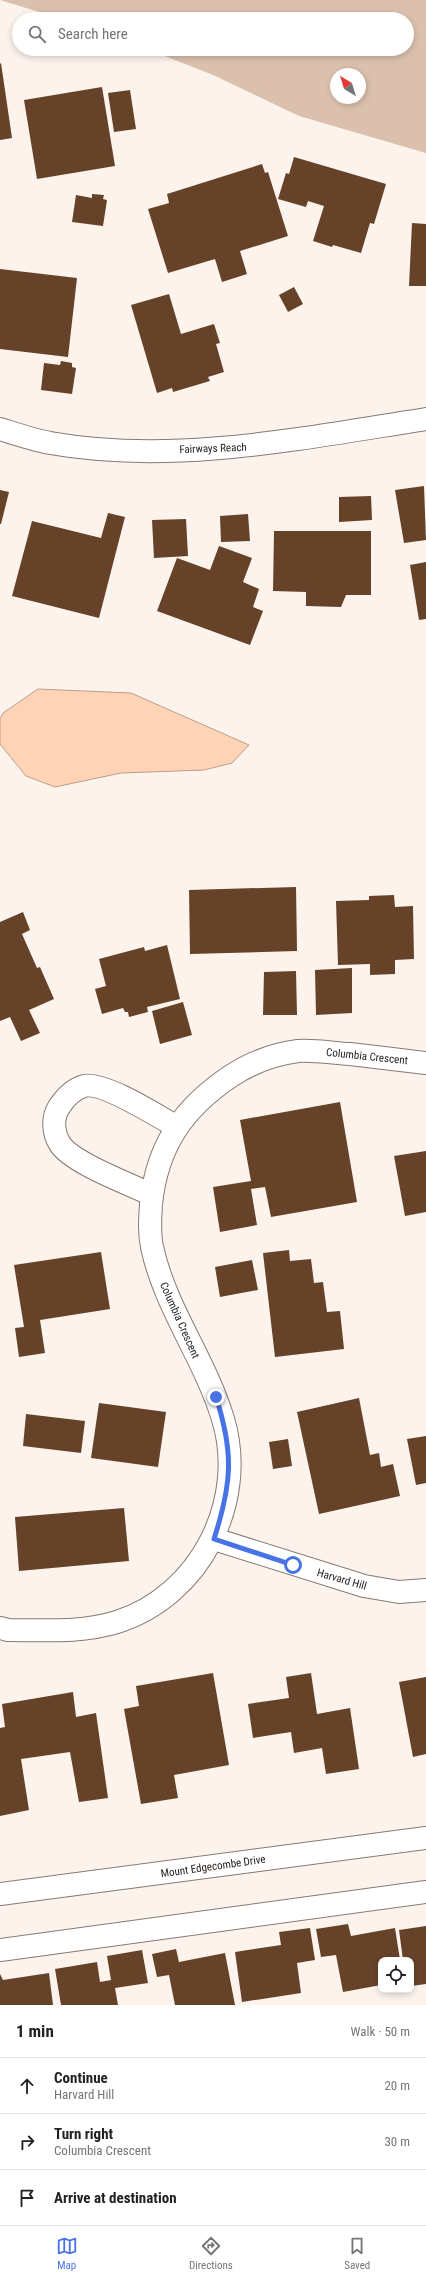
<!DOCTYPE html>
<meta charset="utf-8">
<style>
:root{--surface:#fff;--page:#f6f6f6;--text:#202124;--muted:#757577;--line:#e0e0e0;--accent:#4873e6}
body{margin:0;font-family:"Roboto Condensed",sans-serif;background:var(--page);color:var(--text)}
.controls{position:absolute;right:12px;bottom:12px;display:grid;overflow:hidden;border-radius:8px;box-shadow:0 2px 6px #0003}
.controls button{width:36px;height:36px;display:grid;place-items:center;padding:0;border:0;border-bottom:1px solid var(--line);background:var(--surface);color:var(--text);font:20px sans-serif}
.compass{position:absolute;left:330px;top:68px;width:36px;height:36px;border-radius:50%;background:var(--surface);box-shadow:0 2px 6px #0003;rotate:322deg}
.stop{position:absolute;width:12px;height:12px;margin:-9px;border:3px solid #4873e6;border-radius:50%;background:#fff}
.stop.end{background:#4873e6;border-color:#fff;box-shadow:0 1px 4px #0008}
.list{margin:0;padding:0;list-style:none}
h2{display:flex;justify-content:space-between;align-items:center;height:52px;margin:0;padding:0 16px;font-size:17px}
h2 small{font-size:13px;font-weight:400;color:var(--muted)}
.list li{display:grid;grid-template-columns:26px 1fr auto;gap:12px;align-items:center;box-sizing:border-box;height:56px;padding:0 16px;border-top:1px solid var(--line)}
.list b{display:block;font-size:15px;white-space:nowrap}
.list p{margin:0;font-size:13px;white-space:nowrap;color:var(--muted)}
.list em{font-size:13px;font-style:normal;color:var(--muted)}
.icon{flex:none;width:22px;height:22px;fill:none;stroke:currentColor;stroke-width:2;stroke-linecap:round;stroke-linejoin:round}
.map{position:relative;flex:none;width:426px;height:2005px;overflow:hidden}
.search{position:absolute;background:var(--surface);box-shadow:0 2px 6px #0003;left:12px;right:12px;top:12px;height:44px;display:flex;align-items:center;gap:10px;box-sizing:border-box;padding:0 14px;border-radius:22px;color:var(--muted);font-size:15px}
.sheet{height:220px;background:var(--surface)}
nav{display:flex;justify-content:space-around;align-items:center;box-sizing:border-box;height:56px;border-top:1px solid var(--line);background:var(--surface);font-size:11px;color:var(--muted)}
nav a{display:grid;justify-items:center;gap:2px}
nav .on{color:var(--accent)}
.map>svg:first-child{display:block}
</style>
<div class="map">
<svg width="426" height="2005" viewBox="0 0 426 2005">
<rect width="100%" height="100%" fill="#fdf3ed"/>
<path fill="#dbc0ad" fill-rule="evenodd" d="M0 0H426V153L299 116 213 75 147 49H407V19H62ZM336 74H360V98H336Z"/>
<polygon fill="#ffd3b6" stroke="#be9e88" points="38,689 131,693 249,745 232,763 204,770 121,773 55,787 26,776 0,744 0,719 3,713"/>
<g fill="#654228">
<polygon points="1,63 12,138 0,140 0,64"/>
<polygon points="102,87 115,166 37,179 24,100"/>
<polygon points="130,90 136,129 114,132 108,93"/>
<polygon points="294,157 386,184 374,224 370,223 361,253 333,245 332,247 313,241 324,206 308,201 306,207 278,199 286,173 289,174"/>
<polygon points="262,164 265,173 268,172 288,236 240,251 247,274 222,282 215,259 168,273 148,209 169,203 167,194"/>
<polygon points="92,194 104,195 103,199 107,200 103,226 72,222 76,195 92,198"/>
<polygon points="412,223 426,224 426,286 409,286"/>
<polygon points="0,269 77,278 68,357 0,349"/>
<polygon points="294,287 303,304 288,312 279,295"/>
<polygon points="169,294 181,334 214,324 220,343 216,344 224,372 208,377 210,381 173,392 172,388 157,393 131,305"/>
<polygon points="61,361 72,363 72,367 76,368 72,394 41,390 44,363 60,365"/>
<polygon points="424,486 426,540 404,543 395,490"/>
<polygon points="0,490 9,492 1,524 0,524"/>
<polygon points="371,496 372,520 339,522 339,497"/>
<polygon points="108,513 125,517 99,618 12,596 32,521 101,538"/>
<polygon points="248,514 250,541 221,542 220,516"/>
<polygon points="186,519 188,556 154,558 152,520"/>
<polygon points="274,531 371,531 371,595 346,595 341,607 306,606 306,592 273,591"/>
<polygon points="219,546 252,558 243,582 259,589 253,607 263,611 250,645 157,611 177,558 210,570"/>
<polygon points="426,562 426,619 419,620 410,565"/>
<polygon points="296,887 297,951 190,954 189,890"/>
<polygon points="394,895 395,907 413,906 414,959 395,960 395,974 370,975 370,964 338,965 336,901 369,900 369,896"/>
<polygon points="23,912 30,930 22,934 37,968 40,967 54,999 29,1010 40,1033 21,1041 10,1017 0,1021 0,922"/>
<polygon points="167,945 180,999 147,1007 148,1012 129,1017 128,1012 125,1012 123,1008 102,1014 95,989 106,986 99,959 144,947 145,951"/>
<polygon points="352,968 352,1013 316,1015 315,970"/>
<polygon points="296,971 297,1015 263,1015 264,972"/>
<polygon points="183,1002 192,1035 160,1044 152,1011"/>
<polygon points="340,1102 357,1202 271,1217 265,1187 251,1189 257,1225 220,1232 213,1187 251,1181 240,1120"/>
<polygon points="426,1151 426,1212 405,1216 394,1156"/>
<polygon points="289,1250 290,1261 311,1259 314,1283 323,1282 327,1312 340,1311 344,1349 275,1357 263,1253"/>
<polygon points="101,1252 110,1309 40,1320 45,1353 19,1357 15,1328 24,1327 14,1265"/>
<polygon points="252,1260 258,1290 220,1297 215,1267"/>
<polygon points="359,1398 370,1455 379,1453 381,1467 393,1464 400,1496 319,1514 297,1412"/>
<polygon points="99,1403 166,1412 158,1467 91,1458"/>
<polygon points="26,1414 85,1421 81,1453 23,1446"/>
<polygon points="426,1436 426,1483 416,1485 407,1439"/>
<polygon points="288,1439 292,1466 273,1469 269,1442"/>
<polygon points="124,1508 129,1561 19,1571 15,1517"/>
<polygon points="213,1673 229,1765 174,1775 178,1798 141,1804 124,1709 139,1706 136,1686"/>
<polygon points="311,1673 317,1714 350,1708 359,1769 326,1774 322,1748 294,1753 291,1732 253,1738 248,1704 289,1698 286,1677"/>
<polygon points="426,1677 426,1754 413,1757 399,1682"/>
<polygon points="73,1692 76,1717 96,1713 108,1798 79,1802 70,1752 21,1759 29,1810 0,1816 0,1728 5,1727 2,1704"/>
<polygon points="348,1924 351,1936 395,1928 400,1960 381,1960 381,1985 343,1992 336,1955 321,1957 316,1929"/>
<polygon points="426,1926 426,1984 411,1986 411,1960 403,1960 399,1930"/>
<polygon points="310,1928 315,1960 297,1963 301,1993 242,2002 235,1952 281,1945 279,1932"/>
<polygon points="176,1949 179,1962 225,1953 235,2005 175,2005 169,1975 157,1977 152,1954"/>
<polygon points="142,1950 148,1983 115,1988 118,2005 61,2005 55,1969 97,1962 100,1982 111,1980 107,1956"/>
<polygon points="49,1973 53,2005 0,2005 0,1974 3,1980"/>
</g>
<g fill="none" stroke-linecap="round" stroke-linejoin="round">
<g stroke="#887970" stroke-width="24">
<g id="minor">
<path d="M0 429C16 434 33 440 50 443 174 465 303 438 426 419"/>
<path d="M152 1195C130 1184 72 1163 60 1144 53 1133 52 1118 59 1107 65 1098 73 1089 84 1086 103 1081 159 1117 177 1127"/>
<polyline points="214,1539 364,1586 399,1592 426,1590"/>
<path d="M0 1628 8 1630C45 1630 81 1633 117 1622 200 1596 248 1501 223 1419 205 1359 165 1308 152 1247 149 1233 150 1219 151 1204 157 1146 183 1108 231 1076 251 1063 274 1054 298 1051 315 1050 333 1053 350 1054 375 1057 401 1060 426 1063"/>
<polyline points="0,1894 426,1838"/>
<polyline points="0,1950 426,1892"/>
</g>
</g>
<use href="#minor" stroke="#fff" stroke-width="22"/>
</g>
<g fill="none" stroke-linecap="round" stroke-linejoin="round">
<path stroke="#4873e6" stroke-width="5" d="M216 1397C234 1453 232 1483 214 1539L293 1565"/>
</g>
<g text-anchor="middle" stroke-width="4" stroke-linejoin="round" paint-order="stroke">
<g font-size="11" fill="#28221e" stroke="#fff">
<text transform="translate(213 448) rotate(-2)" y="4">Fairways Reach</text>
<text transform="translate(367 1056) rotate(6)" y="4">Columbia Crescent</text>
<text transform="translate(180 1320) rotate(66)" y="4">Columbia Crescent</text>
<text transform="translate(342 1579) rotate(16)" y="4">Harvard Hill</text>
<text transform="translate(213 1866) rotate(-8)" y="4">Mount Edgecombe Drive</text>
</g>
</g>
</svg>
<div class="controls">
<button><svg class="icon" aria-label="locate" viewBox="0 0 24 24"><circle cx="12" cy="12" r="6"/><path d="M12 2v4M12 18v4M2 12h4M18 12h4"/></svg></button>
</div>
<svg class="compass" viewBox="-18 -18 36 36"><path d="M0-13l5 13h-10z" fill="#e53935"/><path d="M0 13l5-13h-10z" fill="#757577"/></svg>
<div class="stop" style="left:293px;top:1565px"></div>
<div class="stop end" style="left:216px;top:1397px"></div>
<div class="search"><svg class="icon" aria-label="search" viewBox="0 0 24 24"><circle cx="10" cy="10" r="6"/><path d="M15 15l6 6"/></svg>Search here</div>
</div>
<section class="sheet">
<h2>1 min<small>Walk · 50 m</small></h2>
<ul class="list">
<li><svg class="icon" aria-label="ahead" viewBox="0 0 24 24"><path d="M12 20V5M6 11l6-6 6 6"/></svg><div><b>Continue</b><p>Harvard Hill</p></div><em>20 m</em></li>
<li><svg class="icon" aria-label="right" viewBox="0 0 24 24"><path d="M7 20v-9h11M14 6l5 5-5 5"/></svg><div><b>Turn right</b><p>Columbia Crescent</p></div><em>30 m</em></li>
<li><svg class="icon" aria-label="arrive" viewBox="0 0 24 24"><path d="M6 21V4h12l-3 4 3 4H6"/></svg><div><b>Arrive at destination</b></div></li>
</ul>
</section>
<nav>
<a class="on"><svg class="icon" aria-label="map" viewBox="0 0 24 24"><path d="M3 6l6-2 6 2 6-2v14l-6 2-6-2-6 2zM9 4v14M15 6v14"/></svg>Map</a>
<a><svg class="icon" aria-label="directions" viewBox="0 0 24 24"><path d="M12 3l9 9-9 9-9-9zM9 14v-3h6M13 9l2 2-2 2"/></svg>Directions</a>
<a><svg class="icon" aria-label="saved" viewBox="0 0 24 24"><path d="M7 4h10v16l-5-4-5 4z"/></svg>Saved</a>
</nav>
